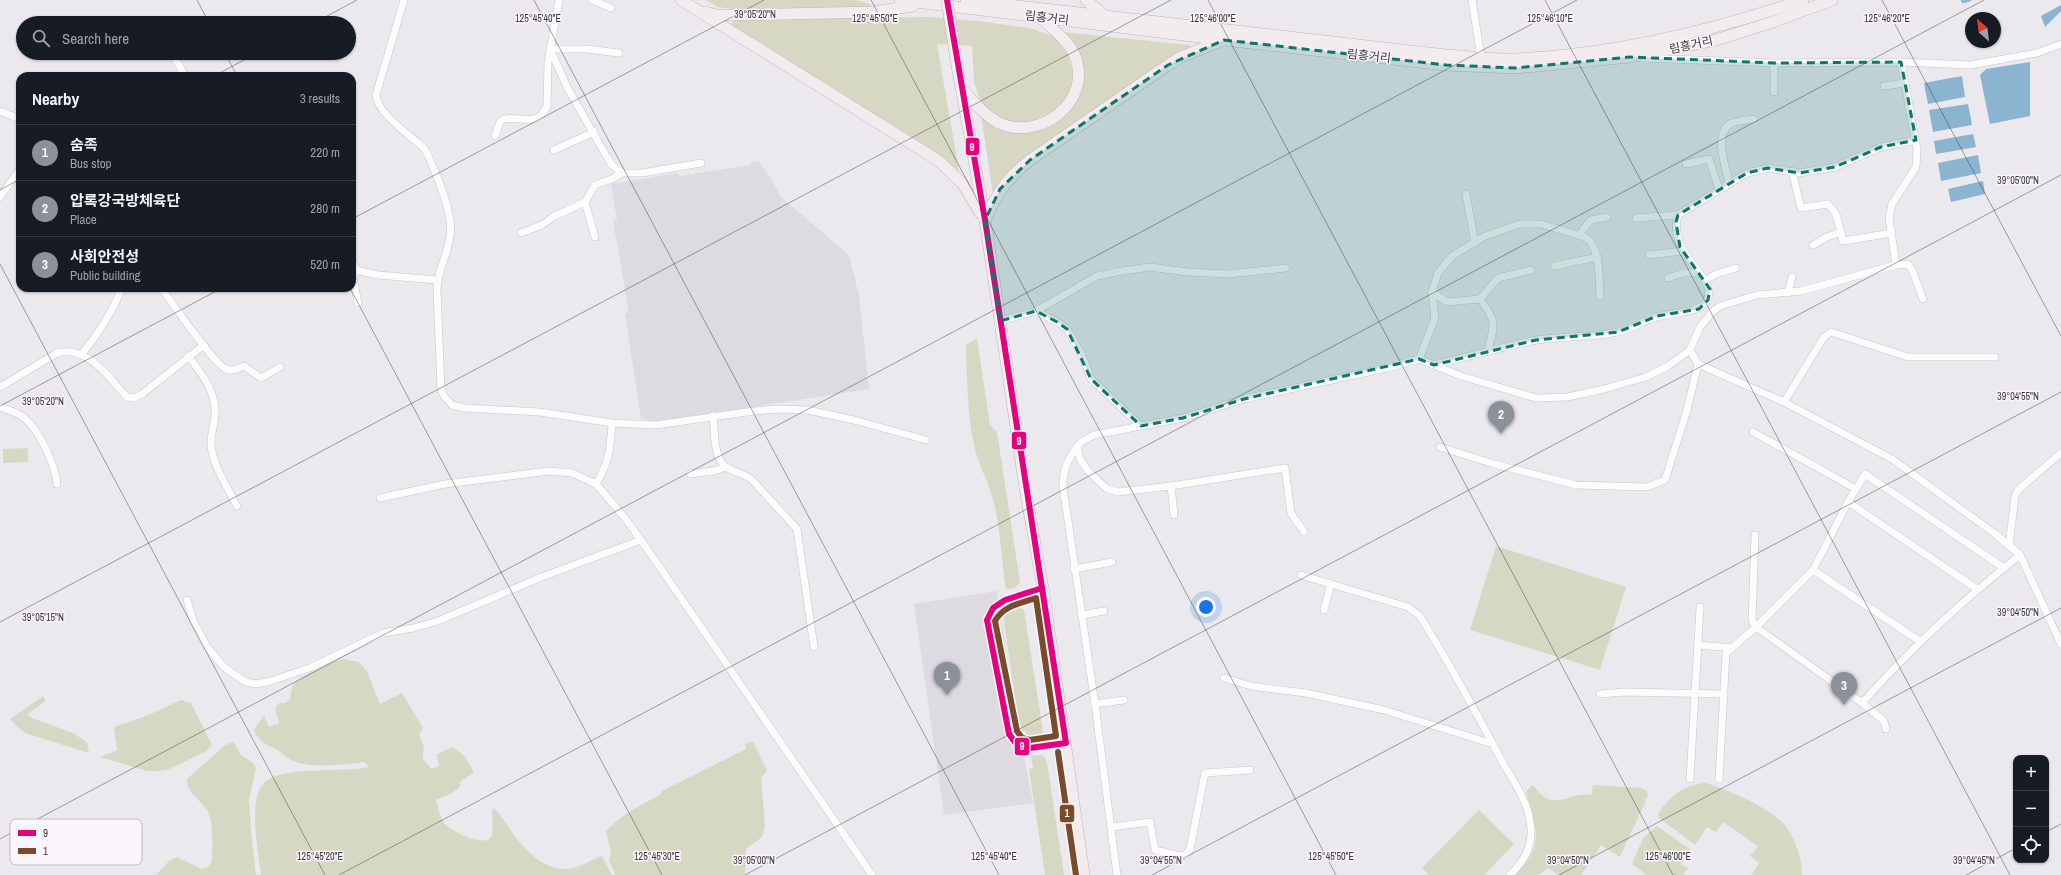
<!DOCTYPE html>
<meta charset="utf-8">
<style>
:root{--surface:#171b24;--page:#242831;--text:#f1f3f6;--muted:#9ea1a6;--line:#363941;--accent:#8c9099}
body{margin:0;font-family:"Archivo Narrow","Noto Sans KR",sans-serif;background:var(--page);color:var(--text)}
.controls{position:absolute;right:12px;bottom:12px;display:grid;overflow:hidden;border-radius:8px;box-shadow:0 1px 3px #0004}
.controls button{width:36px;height:36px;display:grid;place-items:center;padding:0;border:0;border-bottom:1px solid var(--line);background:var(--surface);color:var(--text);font:20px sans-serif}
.compass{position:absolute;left:1965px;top:12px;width:36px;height:36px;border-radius:50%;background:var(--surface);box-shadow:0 1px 3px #0004;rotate:332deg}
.you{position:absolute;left:1206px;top:607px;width:14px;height:14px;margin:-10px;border:3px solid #fff;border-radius:50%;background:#1a73e8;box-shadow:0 0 0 6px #1a73e833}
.badge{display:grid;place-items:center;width:26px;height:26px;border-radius:50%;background:var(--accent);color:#fff;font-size:13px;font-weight:700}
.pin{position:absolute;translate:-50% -33px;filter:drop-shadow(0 1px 2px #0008)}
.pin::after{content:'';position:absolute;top:21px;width:14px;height:12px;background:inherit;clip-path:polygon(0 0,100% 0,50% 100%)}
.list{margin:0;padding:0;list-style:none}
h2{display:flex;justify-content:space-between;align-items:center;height:52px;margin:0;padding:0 16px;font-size:17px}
h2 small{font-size:13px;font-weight:400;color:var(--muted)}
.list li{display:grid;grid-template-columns:26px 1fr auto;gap:12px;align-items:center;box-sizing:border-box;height:56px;padding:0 16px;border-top:1px solid var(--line)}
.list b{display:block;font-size:15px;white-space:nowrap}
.list p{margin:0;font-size:13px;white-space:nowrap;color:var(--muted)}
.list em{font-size:13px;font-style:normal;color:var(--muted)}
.icon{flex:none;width:22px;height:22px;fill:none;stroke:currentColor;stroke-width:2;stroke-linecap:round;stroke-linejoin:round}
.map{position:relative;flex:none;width:2061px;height:875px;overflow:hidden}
.search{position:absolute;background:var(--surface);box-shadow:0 1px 3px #0004;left:16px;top:16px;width:340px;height:44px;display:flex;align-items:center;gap:10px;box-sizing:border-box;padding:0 14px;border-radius:22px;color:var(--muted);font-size:15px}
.panel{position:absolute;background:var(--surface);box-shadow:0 1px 3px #0004;left:16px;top:72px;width:340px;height:220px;border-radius:12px}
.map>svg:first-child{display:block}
</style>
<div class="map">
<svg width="2061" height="875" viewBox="0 0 2061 875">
<rect width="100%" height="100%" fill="#ebe9ed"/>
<g fill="#dedae1">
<polygon points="758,161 767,172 781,197 849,255 859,296 869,389 661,421 654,422 641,418 625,314 627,314 628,307 613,221 617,220 611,184 678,173 679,176 751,165 751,162"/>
<polygon points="997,591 1019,732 1033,803 944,815 914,604"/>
</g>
<g fill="#d7d8c4">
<polygon points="705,0 855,0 868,3 872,6 871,8 737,10 718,7"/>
<polygon points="931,17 978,21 1030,28 1052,36 1064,48 1069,58 1073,72 1071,89 1064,103 1043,121 1014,124 997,116 985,106 979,97 974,82 972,46 937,44 959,171 732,27 732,24 733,20 738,19"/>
<polygon points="1064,32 1189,45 1192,47 993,194 981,115 1014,132 1025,133 1046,128 1063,117 1072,107 1079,91"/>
<path d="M977 338 990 425 997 432 1020 582 1015 588 1006 589C1001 559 1001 529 993 499 988 481 978 464 974 445 967 413 967 378 966 345Z"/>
<polygon points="28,448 28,462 3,463 3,449"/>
<polygon points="1496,546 1626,587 1600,670 1470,630"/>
<polygon points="1012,606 1021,608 1024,610 1043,731 1042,734 1039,737 1027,738 1026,731 1020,732 1003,615 1004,611"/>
<path d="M344 659 359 662 367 671 380 704 402 693 423 728 419 735 424 747 423 759 432 769 439 766 437 754 452 747 464 755 474 772 460 782V787L452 793 436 800C439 809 440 820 447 826 455 833 482 846 490 838 495 833 491 816 493 808 502 815 507 825 514 835 526 852 549 874 573 868 583 866 592 859 602 856L612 875H261C259 853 245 791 269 779 285 770 311 771 329 770 342 769 356 770 369 767L365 762C343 764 312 770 291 760 286 757 281 752 276 749 265 744 258 742 254 730L264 715 269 727 279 723 275 709 279 703H285L290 699C291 694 291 688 294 684 299 677 335 660 344 659Z"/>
<polygon points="43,696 46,701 27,714 32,718 73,733 87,742 89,753 28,734 22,731 10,719"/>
<polygon points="181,700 191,703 212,745 205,752 167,770 158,771 147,771 100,757 117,750 114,727 146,716"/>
<path d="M753 741 767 771 761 778 765 826 762 837 746 849 745 875H616L609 861 611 853 606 831C622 814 640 805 660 795L662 791 746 749 745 744Z"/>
<path d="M234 742 240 754 253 763 256 768 249 800 251 830 256 875H156L169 861 177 857 202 869 208 867 212 861C212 846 214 826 208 812 202 800 186 793 187 779L225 745Z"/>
<polygon points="1040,755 1043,755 1047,762 1064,875 1045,875 1029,769 1033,768 1031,756"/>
<path d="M1706 783C1728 790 1774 809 1787 828 1796 841 1802 859 1802 875H1751L1759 863 1750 856 1758 846 1723 822 1716 832 1707 827 1695 845 1659 818 1658 814C1670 796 1684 784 1706 783Z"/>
<path d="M1533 785C1554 815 1567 791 1591 795L1593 785 1641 788 1647 791 1648 796 1620 857 1601 845 1581 875H1558L1548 868 1538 875H1515C1547 842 1535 830 1526 791Z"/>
<polygon points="1479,810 1514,844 1484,875 1429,875 1422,868"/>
<polygon points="1657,826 1691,850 1681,864 1688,868 1683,875 1647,875 1632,864 1643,838"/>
</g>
<g fill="#8ab4d0">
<polygon points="2061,5 2061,11 2045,27 2041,16"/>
<polygon points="2030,62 2030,116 1990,124 1980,75 1986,69"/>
<polygon points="1962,76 1965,97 1928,104 1924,83"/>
<polygon points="1968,104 1972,125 1933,132 1929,110"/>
<polygon points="1973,134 1976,147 1936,154 1934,141"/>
<polygon points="1978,155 1981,173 1941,181 1938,163"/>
<polygon points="1983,181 1985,194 1951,202 1948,189"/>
</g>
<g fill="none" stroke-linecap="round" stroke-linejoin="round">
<polyline stroke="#8ab4d0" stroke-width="2.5" points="1962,0 1963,2 1970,0"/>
<g stroke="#c7c6c9" stroke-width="8">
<g id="street">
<path d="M404 0 376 95C378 114 408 134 422 146L427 153C436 174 454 213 450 236 448 255 437 271 437 290L441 389 444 396 452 405 465 408 540 412 612 423 656 425 754 411 779 409 808 410 858 421 926 440"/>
<polyline points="592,0 611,8"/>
<polyline points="1472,0 1481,57"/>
<polyline points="172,53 185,76"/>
<polyline points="619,53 587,49 550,49 567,87 611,164 622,173 642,173 701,163"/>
<polyline points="1642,58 1774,63 1901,62 1970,65 2037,53 2061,44"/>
<polyline points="1774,63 1774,92"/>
<polyline points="1884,86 1905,83"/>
<polyline points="0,111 20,119"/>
<path d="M495 136 500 122 504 119C522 116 537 128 547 106L548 62 559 0"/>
<polyline points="554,150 594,132"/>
<polyline points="1686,164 1709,159 1719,189"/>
<polyline points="1792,171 1801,208 1828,204 1836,214 1843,241 1892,233"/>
<path d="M1729 183C1726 167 1713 135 1730 124 1736 121 1747 120 1754 119"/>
<polyline points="1466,194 1475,243"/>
<polyline points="0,197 20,169"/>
<polyline points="585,202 595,237"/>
<polyline points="1636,218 1678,215"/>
<polyline points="521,233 542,225 553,217 585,202 595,185 612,179 622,173"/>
<polyline points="1579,235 1591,220 1607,217"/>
<polyline points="1813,245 1827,237 1841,232"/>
<polyline points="1649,255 1683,251"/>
<polyline points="352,258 356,270 353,278 358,303"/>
<polyline points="1896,265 1889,218 1892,204 1916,167 1917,149 1901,62"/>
<polyline points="1554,266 1597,257"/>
<polyline points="356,270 378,275 437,280"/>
<polyline points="1668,278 1683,273 1698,273"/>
<polyline points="1706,280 1716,274 1736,268"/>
<path d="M161 288C173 303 212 362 226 369 232 372 239 368 244 366L261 378 280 367"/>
<polyline points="1432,292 1447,302 1480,299 1498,278 1531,270"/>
<polyline points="1788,293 1792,277"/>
<path d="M1480 299C1497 322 1495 323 1488 350"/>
<polyline points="1036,311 1057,322 1067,329 1082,355 1091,379 1141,426"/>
<polyline points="1000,321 1036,311 1097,276 1116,272 1149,267 1188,272 1228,274 1286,268"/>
<polyline points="1690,350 1698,364 1784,402 1892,459 1994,533 2020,555 2061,644"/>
<path d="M82 354C99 333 112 313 122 288"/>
<path d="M188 356C201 373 217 392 215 416 214 425 211 434 211 443 211 462 228 489 237 506"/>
<path d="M1419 359 1435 318 1432 292 1438 273 1452 256 1485 236 1520 224H1541L1585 237C1601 247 1599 278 1600 296"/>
<path d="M1434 365C1466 357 1498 348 1531 341 1559 336 1589 338 1618 332 1633 329 1645 319 1660 316 1673 313 1705 312 1708 298 1715 274 1667 254 1678 215L1747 173 1768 168 1799 173 1835 167 1881 147 1916 140"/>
<path d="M0 387 57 353C88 345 108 377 127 397L134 398 142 394 204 345"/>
<polyline points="1784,402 1824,337 1831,332 1908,357 1995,357"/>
<path d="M0 407C8 410 17 412 23 417 39 429 55 464 57 484"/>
<path d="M713 416C715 431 713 458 726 467 735 473 745 473 753 481L797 529 814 647"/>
<polyline points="1753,432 1856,489"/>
<path d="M1077 447C1067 460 1063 470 1063 487L1095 704 1117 875"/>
<polyline points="1440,447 1494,464 1576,485 1647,487 1665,480 1687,410 1698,364"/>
<polyline points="690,474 714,471 726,467"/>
<path d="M596 484C610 460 610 450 612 423"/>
<polyline points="1171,486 1285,468 1291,513 1304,532"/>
<polyline points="380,498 445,484 549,471 572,473 596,484 625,518 641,540 872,875"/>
<polyline points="1848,502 1977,589"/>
<polyline points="1174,515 1171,486 1118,492 1107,489 1088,471 1080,459 1077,447 1081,442 1094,435 1183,418 1244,399 1386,368 1419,359 1461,376 1536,398 1567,397 1604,389 1646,377 1668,366 1690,350 1700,327 1712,312 1720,306 1757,295 1801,291 1896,265 1908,264 1912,270 1923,299"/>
<polyline points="1755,535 1752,620 1756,627 1862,703 1884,721 1886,729"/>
<polyline points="2009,546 2015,496 2018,490 2061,453"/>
<polyline points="1074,569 1112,562"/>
<polyline points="1813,570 1921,642"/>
<path d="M1301 575 1408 607 1420 616C1449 663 1476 712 1502 761 1512 779 1527 800 1530 821 1534 844 1526 859 1510 875"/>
<polyline points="187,600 193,620 207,647 225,668 246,682 256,684 271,681 312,667 383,633 413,628 438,621 539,578 641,540"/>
<polyline points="1324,610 1331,584"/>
<polyline points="1082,615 1104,611"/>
<polyline points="1698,645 1732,648"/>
<polyline points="1224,678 1251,686 1306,693 1384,710 1493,744"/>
<polyline points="1600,694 1624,692 1724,694"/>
<path d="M1862 703C1910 649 1963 600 2020 555"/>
<polyline points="1095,704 1124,700"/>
<polyline points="1690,779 1700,607"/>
<polyline points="1719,779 1726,653 1756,627 1813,570 1848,502 1865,474 2004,568"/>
<polyline points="1112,827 1150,822 1155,850 1180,856 1186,855 1190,849 1205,773 1250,770"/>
</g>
</g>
<g stroke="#c0b4b8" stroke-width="12">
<g id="primary">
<polyline points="681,0 939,161 962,183 981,214"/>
<polyline points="900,0 1224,40 1446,65 1515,68 1630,57 1716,40 1773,22 1832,0"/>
<path d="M966 0 1445 55C1468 56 1492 60 1515 59 1614 55 1709 32 1803 0"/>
<polyline points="1086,0 1105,16"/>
<polyline points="705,12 717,15 734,15 873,12 913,6"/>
<polyline points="956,60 985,220 1025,488 1043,588 1084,875"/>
<path d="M963 90C973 101 985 116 999 123 1040 142 1093 101 1075 56 1068 40 1052 29 1040 17"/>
<path d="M985 220C997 193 1007 178 1030 160L1168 65 1181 57 1221 41"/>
</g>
</g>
<use href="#street" stroke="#fcfcfc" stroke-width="7"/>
<use href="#primary" stroke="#f3ecef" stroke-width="11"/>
<g stroke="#c0b4b8" stroke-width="12" stroke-linecap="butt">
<polyline id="primary-bridge" points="947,0 956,60"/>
</g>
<use href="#primary-bridge" stroke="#f3ecef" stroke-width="11"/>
<g stroke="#f9f5fb" stroke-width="9">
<g id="bus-1">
<polyline points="947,0 985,220 1042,588"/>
<polygon points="1042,588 1066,743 1030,748 1017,745 1009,734 987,620 993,608 1005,600"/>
</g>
</g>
<g stroke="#f9f5fb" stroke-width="9">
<g id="bus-2">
<path d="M1036 598 1056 736 1030 740 1022 738 1017 731 995 621C1003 606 1021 603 1036 598Z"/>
<polyline points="1058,752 1076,875"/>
</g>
</g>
<use href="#bus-1" stroke="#e5007d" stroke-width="6"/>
<use href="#bus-2" stroke="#7a4b2a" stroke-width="6"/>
</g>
<path fill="#0f766e" fill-opacity="0.2" stroke="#0f766e" stroke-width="3" stroke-dasharray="8 5" stroke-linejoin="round" d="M1224 40 1446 65 1515 68 1630 57 1774 63 1901 62 1916 140 1881 147 1835 167 1799 173 1768 168 1747 173 1678 215 1676 222 1680 247 1710 289 1708 300 1699 309 1657 316 1618 332 1536 340 1434 365 1419 359 1244 399 1183 418 1141 426 1091 379 1067 329 1057 322 1036 311 1000 321 985 220 1000 189 1030 160 1168 65Z"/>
<path fill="none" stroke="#383739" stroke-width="1" stroke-opacity="0.45" d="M197 0 209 23M534 0 999 875M871 0 1336 875M1208 0 1673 875M1545 0 2010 875M1882 0 2061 336M314 23 357 0M225 53 237 76M214 76 257 53M0 190 20 179M352 219 764 0M0 264 325 875M350 288 662 875M0 406 222 288M0 622 1171 0M2046 832 2061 824M0 839 1577 0M339 875 1984 0M745 875 2061 175M1152 875 2061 392M1559 875 2061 608M1966 875 2016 848"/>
<g text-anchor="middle" stroke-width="3" stroke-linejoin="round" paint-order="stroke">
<g font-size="12" fill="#383739" stroke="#f9f5fb">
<text transform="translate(1047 18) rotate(7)" y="4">림흥거리</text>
<text transform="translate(1691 45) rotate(-12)" y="4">림흥거리</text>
<text transform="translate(1369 56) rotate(6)" y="4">림흥거리</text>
</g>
</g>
<rect x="10" y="819" width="132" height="46" rx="6" fill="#f9f5fb" stroke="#bfbcc1" stroke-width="1"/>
<rect x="18" y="830" width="18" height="6" fill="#e5007d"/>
<rect x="18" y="848" width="18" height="6" fill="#7a4b2a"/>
<g font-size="11" fill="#383739">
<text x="43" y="837">9</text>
<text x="43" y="855">1</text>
</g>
<g font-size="10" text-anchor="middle" fill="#383739" stroke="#f9f5fb" stroke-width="3" stroke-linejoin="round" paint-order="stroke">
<text x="755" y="18">39°05'20"N</text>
<text x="538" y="22">125°45'40"E</text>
<text x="875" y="22">125°45'50"E</text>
<text x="1213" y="22">125°46'00"E</text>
<text x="1550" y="22">125°46'10"E</text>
<text x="1887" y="22">125°46'20"E</text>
<text x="2018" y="184">39°05'00"N</text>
<text x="2018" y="400">39°04'55"N</text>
<text x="43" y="405">39°05'20"N</text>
<text x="2018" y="616">39°04'50"N</text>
<text x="43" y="621">39°05'15"N</text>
<text x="320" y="860">125°45'20"E</text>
<text x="657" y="860">125°45'30"E</text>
<text x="994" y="860">125°45'40"E</text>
<text x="1331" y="860">125°45'50"E</text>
<text x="1668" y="860">125°46'00"E</text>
<text x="754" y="864">39°05'00"N</text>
<text x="1161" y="864">39°04'55"N</text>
<text x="1568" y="864">39°04'50"N</text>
<text x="1974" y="864">39°04'45"N</text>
</g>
<g stroke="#f9f5fb" stroke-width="1.5">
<rect x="965" y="137" width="15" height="19" rx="4" fill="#e5007d"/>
<rect x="1011" y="431" width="16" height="19" rx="4" fill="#e5007d"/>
<rect x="1014" y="737" width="16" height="19" rx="4" fill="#e5007d"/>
<rect x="1059" y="804" width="16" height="19" rx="4" fill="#7a4b2a"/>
</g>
<g font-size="11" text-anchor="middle" font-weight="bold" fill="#fff">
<text x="972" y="151">9</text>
<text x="1019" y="445">9</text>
<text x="1022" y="750">9</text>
<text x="1067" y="817">1</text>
</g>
</svg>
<div class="controls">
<button>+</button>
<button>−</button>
<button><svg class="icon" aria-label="locate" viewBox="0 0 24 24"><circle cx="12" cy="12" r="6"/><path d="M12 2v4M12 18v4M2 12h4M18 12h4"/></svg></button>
</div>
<svg class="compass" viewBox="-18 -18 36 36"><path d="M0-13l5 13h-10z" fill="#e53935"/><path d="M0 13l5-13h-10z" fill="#9ea1a6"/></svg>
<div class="you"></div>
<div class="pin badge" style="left:947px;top:695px">1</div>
<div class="pin badge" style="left:1501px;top:434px">2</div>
<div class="pin badge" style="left:1844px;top:705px">3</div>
<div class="search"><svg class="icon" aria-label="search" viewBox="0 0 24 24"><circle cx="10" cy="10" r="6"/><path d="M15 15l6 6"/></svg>Search here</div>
<section class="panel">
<h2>Nearby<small>3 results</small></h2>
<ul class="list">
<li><span class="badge">1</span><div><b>숨족</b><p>Bus stop</p></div><em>220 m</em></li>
<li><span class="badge">2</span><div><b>압록강국방체육단</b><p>Place</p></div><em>280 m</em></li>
<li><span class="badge">3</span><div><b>사회안전성</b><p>Public building</p></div><em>520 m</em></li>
</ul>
</section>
</div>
